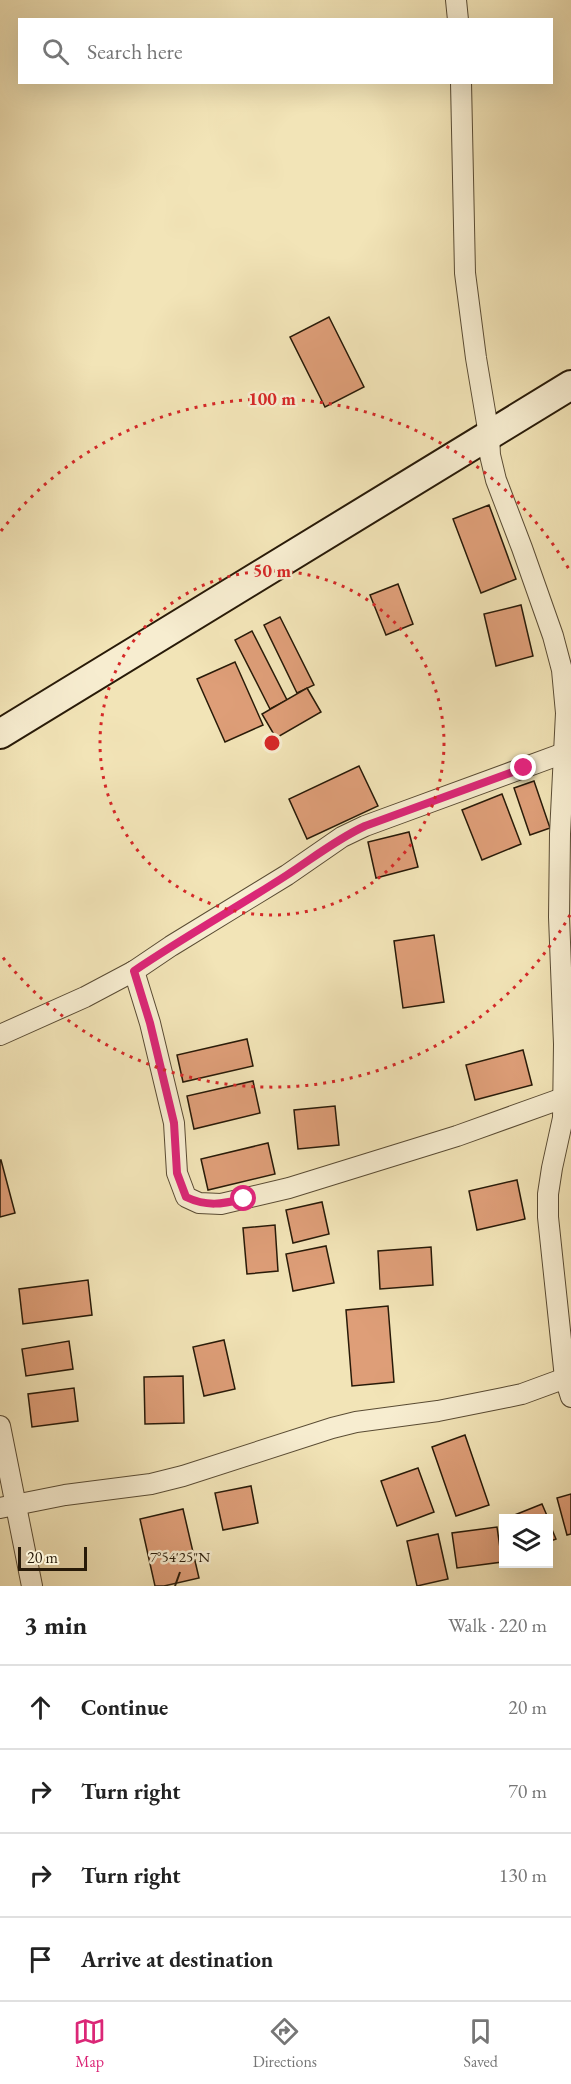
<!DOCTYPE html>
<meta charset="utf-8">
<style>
:root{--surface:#fff;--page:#f2f2f2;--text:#222;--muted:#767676;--line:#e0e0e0;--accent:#db2777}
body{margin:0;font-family:"EB Garamond",serif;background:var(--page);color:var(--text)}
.controls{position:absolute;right:18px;bottom:18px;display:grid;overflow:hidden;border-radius:0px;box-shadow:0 6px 24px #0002}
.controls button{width:54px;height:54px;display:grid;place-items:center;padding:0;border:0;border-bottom:2px solid var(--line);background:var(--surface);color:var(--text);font:30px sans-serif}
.scale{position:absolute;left:18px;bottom:15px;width:69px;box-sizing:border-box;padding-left:6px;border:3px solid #281a08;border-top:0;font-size:16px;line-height:21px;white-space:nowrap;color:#281a08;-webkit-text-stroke:4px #f7edd0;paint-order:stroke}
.stop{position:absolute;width:18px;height:18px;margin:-14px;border:4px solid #db2777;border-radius:50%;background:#fff}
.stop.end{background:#db2777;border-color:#fff;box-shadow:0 2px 6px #0008}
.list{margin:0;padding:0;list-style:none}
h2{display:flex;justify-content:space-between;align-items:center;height:78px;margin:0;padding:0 24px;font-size:26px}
h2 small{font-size:20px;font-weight:400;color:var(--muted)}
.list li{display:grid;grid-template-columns:39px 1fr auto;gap:18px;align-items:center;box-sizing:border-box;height:84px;padding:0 24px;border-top:2px solid var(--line)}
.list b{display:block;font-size:22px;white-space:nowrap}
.list em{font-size:20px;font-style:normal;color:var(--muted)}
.icon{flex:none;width:33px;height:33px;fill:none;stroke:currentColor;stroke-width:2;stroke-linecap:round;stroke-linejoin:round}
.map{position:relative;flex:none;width:571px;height:1586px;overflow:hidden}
.search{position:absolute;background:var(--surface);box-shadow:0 6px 24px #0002;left:18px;right:18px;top:18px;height:66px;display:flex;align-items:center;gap:15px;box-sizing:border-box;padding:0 21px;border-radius:0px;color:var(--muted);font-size:22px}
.sheet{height:414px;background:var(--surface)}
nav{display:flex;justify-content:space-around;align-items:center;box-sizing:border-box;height:84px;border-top:2px solid var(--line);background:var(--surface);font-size:16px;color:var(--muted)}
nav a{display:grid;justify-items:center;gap:3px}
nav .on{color:var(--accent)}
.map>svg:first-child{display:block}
</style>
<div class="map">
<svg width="571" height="1586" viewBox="0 0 571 1586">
<rect width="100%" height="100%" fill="#f2e4b7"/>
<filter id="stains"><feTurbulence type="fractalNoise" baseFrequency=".00333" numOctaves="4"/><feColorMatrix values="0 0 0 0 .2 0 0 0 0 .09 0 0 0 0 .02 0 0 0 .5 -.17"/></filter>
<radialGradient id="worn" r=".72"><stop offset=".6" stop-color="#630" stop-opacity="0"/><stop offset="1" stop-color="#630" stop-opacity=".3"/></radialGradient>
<g fill="#de9e78" stroke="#281a08" stroke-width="1.5">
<polygon points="329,317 364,387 325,407 290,337"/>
<polygon points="489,505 516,579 481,593 453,519"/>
<polygon points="398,584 413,624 386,635 370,595"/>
<polygon points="521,605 533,656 496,666 484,614"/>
<polygon points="280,617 314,685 297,693 264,625"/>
<polygon points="252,631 287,700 270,709 235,640"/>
<polygon points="235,662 263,725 225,742 197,679"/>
<polygon points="307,688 321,712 276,738 262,714"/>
<polygon points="359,766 378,806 307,839 289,799"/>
<polygon points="534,781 550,828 530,835 514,788"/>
<polygon points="502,794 521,844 482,860 462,810"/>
<polygon points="409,832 418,867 376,878 368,842"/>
<polygon points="434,935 444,1002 403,1008 394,941"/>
<polygon points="247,1039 253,1066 183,1082 177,1055"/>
<polygon points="523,1050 532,1085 475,1100 466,1065"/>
<polygon points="253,1081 260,1113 194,1129 187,1096"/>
<polygon points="335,1106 339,1145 298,1149 294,1110"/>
<polygon points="268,1143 275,1174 208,1190 201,1159"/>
<polygon points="1,1160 15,1213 0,1217 0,1160"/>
<polygon points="517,1180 525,1219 477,1230 469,1191"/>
<polygon points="322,1202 329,1234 293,1243 286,1210"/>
<polygon points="275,1225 278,1271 247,1274 243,1228"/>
<polygon points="326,1246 334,1283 293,1291 286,1254"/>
<polygon points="431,1247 433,1285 380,1289 378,1251"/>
<polygon points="88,1280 92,1315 23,1324 19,1289"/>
<polygon points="388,1306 394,1382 352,1386 346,1310"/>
<polygon points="224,1340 235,1389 204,1396 193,1347"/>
<polygon points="69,1341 73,1369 26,1376 22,1349"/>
<polygon points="183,1376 184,1423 145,1424 144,1377"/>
<polygon points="74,1388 78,1421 32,1427 28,1394"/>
<polygon points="465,1435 489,1505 456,1516 432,1447"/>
<polygon points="418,1468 434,1512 397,1526 381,1481"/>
<polygon points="251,1486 258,1523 223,1530 215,1493"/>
<polygon points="571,1494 571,1534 567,1535 557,1498"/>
<polygon points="542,1504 548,1518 507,1518"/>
<polygon points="183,1509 199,1578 164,1586 155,1586 140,1519"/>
<polygon points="548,1520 556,1539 548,1542"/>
<polygon points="497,1527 502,1562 457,1568 452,1533"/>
<polygon points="438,1534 448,1579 417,1586 407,1541"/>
</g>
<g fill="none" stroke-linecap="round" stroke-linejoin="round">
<g stroke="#5a4c34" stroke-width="22">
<g id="street">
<polyline points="456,0 458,20"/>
<polyline points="461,82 465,273 476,358 489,435 490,455 496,480 522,548 553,636 562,670 566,713 560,834 559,917 564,1044 563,1118 552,1168 548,1194 548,1217 565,1378 571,1397"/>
<polyline points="134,971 150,1023 174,1123 177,1173 186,1197 199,1203 221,1204 289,1188 457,1136 563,1098"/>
<polyline points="0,1035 85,997 134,971 171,946 287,875 342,837 365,826 564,753"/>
<polyline points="0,1426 32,1586"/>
<polyline points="0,1508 65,1495 151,1484 183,1476 332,1428 356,1422 438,1411 503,1398 522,1394 571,1376"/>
</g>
</g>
<g stroke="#281a08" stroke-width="32">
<polyline id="secondary" points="0,734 571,385"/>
</g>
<use href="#street" stroke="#f7edd0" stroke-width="20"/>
<use href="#secondary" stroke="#f7edd0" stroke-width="28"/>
</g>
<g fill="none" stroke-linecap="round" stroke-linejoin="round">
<path stroke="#db2777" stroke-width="8" d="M244 1199C222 1204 207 1207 186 1197L177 1173 174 1123 150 1023 134 971C184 937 236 908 287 875 313 858 337 839 365 826L524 768"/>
</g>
<path fill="none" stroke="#281a08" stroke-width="2" d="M175 1586 180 1572"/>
<g fill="none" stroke="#d62828" stroke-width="3" stroke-dasharray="3 6">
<circle cx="272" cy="743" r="172"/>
<path d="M570 915A344 344 0 0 1 1 955M1 531A344 344 0 0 1 570 571"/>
</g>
<g font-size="15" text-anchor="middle" fill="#281a08" stroke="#f7edd0" stroke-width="5" stroke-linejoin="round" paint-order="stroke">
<text x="180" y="1562">7°54'25"N</text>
</g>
<circle cx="272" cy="743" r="9" fill="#d62828" stroke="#f7edd0" stroke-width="3"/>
<g font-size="18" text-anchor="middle" font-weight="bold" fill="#d62828" stroke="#f7edd0" stroke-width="5" stroke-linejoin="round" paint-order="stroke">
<text x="272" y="405">100 m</text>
<text x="272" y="577">50 m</text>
</g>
<rect width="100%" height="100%" filter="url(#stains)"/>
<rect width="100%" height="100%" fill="url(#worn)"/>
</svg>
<div class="controls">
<button><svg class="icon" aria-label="layers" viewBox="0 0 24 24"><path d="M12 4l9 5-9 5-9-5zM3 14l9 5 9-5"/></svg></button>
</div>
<div class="scale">20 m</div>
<div class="stop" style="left:244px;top:1199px"></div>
<div class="stop end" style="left:524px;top:768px"></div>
<div class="search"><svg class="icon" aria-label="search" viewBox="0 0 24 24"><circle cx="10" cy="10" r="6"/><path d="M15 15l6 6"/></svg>Search here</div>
</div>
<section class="sheet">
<h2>3 min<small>Walk · 220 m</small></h2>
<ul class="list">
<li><svg class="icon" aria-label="ahead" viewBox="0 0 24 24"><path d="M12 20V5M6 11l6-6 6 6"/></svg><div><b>Continue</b></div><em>20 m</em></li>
<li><svg class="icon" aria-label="right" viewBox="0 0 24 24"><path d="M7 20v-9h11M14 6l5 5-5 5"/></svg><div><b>Turn right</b></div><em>70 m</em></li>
<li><svg class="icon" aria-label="right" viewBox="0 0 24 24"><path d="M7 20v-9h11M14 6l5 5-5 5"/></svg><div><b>Turn right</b></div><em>130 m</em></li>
<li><svg class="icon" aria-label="arrive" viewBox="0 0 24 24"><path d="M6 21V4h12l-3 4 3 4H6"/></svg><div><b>Arrive at destination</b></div></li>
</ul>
</section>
<nav>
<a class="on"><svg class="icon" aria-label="map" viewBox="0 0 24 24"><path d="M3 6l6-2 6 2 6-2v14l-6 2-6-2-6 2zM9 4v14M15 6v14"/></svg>Map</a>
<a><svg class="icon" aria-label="directions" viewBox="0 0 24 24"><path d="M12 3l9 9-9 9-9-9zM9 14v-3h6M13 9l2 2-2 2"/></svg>Directions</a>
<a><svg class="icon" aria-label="saved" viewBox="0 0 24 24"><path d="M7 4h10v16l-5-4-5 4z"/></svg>Saved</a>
</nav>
